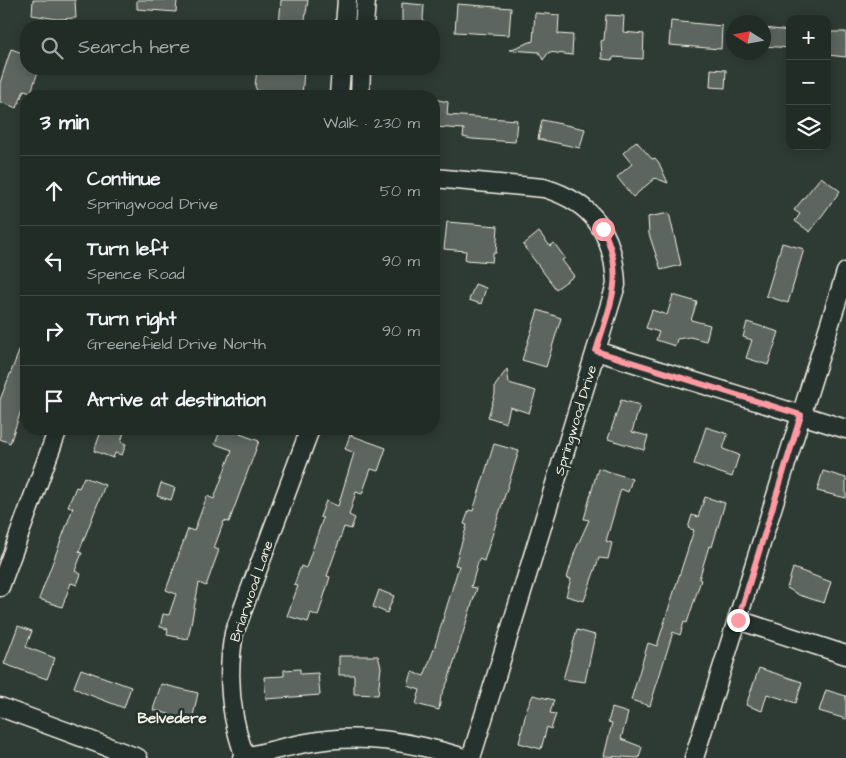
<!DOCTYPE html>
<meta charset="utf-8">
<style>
:root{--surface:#222c27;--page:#2e3833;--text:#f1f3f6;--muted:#a2a7a7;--line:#3f4844}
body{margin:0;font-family:"Architects Daughter",sans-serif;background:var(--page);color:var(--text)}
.controls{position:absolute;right:15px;top:15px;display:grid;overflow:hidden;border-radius:10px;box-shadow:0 2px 12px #0003}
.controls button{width:45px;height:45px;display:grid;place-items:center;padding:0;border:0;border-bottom:1px solid var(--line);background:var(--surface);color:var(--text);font:25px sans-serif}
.compass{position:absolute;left:726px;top:15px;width:45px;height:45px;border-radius:50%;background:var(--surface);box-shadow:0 2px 12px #0003;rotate:281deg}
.stop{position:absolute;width:15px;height:15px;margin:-11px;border:4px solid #ff9aa2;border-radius:50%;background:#fff}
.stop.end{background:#ff9aa2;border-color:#fff;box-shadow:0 1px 5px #0008}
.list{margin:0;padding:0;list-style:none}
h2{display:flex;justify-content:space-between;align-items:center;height:65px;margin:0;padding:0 20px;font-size:21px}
h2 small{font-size:16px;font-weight:400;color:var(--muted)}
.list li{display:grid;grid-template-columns:32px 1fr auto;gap:15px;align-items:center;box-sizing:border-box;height:70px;padding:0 20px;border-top:1px solid var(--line)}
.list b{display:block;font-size:19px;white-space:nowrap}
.list p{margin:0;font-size:16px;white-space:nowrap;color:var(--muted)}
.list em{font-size:16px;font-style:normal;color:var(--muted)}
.icon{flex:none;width:28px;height:28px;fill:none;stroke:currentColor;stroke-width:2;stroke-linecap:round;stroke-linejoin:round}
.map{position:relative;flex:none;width:846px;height:758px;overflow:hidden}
.search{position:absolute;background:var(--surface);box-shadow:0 2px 12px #0003;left:20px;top:20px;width:420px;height:55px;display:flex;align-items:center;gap:12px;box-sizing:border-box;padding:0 18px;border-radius:20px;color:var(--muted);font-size:19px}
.panel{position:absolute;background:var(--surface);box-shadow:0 2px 12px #0003;left:20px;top:90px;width:420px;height:345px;border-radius:20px}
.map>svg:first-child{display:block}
</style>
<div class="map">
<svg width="846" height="758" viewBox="0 0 846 758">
<rect width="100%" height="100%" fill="#2e3b34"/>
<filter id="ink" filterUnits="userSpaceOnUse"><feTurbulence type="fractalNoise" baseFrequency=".02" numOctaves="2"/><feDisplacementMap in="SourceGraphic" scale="10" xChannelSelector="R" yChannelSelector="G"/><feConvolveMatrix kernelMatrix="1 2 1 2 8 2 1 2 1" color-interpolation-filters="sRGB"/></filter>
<g filter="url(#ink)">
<g fill="#5c655e" stroke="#f4f1e8">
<polygon points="33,0 75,0 76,18 57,19 32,15"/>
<polygon points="137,0 177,0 176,12 137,9"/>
<polygon points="281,0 308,0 304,26 279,26"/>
<polygon points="402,3 424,5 423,19 426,26 402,26"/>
<polygon points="457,4 511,8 509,35 455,32"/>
<polygon points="535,13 559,15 558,34 573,35 572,55 549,52 543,60 539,52 509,50 533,41"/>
<polygon points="606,15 624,16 623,32 644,34 643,59 614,57 612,60 602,59 601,41 604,40"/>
<polygon points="671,21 722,26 721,49 669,45"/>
<polygon points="764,28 790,31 790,48 764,46"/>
<polygon points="827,32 846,32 846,57 827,55"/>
<polygon points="11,49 26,54 26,69 39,69 31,92 24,90 17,108 0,102 0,83"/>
<polygon points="257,69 304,71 302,96 274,96 274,93 257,91 255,86"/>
<polygon points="711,69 726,70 725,88 710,87"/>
<polygon points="434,99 448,102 447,115 517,120 515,142 472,139 463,137 464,129 434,127"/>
<polygon points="542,120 585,129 580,148 538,139"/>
<polygon points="636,141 652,159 655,158 659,163 668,183 655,178 633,197 617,177 632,164 623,153"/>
<polygon points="821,177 840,191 810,232 795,221 800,214 794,210"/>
<polygon points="669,213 681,265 661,270 649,234 648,217"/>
<polygon points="447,222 498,226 496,253 493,253 492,262 465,260 466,251 444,249"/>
<polygon points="539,232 550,246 554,243 565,258 562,260 574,276 556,289 523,245"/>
<polygon points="782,243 804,249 788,303 766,296"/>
<polygon points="475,284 486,288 481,304 469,300"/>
<polygon points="673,295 697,302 691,320 710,325 706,341 690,337 677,339 675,346 656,340 659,332 646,328 652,310 667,315"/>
<polygon points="538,310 561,318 546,367 522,360"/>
<polygon points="747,322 779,332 768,365 746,358 752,340 743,337"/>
<polygon points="25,336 26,396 10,443 0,439 0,400"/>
<polygon points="507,369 509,383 536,391 529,413 510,407 506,423 488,417 495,394 495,386"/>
<polygon points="621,400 640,405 632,432 648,436 644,450 608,439"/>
<polygon points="706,427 728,434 723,449 739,455 732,477 694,464"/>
<polygon points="102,429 125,429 121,442 126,444 122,455 115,453 113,458 94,451"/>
<polygon points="221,429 242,429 240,434 259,441 229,522 224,521 214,548 219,550 206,586 199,583 188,639 167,635 168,629 160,627 163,614 169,615 176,594 166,590 188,529 194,531 207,496 214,499 232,450 215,444"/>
<polygon points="350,435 386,448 378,471 371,469 362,494 356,492 349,515 355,518 351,529 344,527 327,576 330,577 318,616 311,613 308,622 287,616 298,586 294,585 301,566 306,568 323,518 320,517 326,501 338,506 354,453 345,449"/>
<polygon points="494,444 519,451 484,561 479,559 471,587 477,588 448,681 441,696 439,710 416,704 420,690 408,686 412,672 424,676 434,649 459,566 455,565 467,525 464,524 469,510 473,511"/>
<polygon points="598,468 632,479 628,492 621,489 606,541 612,543 608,559 599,558 584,601 566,596 571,579 567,578 575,551 589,520 584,519"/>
<polygon points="823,471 846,478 846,498 817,491"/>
<polygon points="84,477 105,485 79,552 82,553 75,571 81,574 77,585 71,583 62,607 39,599 73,508 68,506 76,487 79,488"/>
<polygon points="161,483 175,488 171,500 157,496"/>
<polygon points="705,497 725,503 712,547 709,546 699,579 701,580 687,623 684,622 680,635 673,632 650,706 631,700 648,643 657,646 670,604 694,530 688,528 692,515 698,517"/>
<polygon points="793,568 831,582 824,603 799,595 787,588"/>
<polygon points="379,590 394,596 387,613 373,607"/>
<polygon points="18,626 32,631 26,647 55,658 47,679 4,664"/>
<polygon points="577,630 595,635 585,682 563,679"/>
<polygon points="339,656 378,656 381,667 378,695 354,694 354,675 339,675"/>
<polygon points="759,668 802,682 796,703 767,694 762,711 746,705"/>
<polygon points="81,669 131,687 124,708 82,692 74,687"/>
<polygon points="300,669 300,674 318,673 320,695 266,699 264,677 284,676 284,670"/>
<polygon points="161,684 198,693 191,725 167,719 169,714 153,710"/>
<polygon points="826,690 846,696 846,719 819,711"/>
<polygon points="533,695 554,700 550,713 556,714 551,729 547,727 541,749 519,743 527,708"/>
<polygon points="612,708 628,713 621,739 642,747 639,758 604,756 612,723 608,722"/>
</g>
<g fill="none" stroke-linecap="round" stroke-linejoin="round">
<g stroke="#f4f1e8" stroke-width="21">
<g id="minor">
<polyline points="345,26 347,0"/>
<polyline points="364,26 366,0"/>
<polyline points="339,96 341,69"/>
<polyline points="360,96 361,69"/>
<path d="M434 178 544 188C594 203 614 234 616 285L471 758"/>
<polyline points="596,351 846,429"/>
<polyline points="0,587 58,429"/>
<polyline points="738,620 846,655"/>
<polyline points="0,707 138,758"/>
<path d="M245 757C230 716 226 677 234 633L310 429"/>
<path d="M242 758C263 753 284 747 306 743 360 732 412 742 465 758"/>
<polyline points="694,758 846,272"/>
</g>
</g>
<use href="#minor" stroke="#26332d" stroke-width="18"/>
</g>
</g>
<g fill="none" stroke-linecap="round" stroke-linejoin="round" filter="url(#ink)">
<path stroke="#ff9aa2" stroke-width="6" d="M603 229C626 276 610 304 596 351L801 415 738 620"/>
</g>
<g text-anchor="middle" stroke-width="5" stroke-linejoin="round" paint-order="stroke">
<g font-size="14" fill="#f4f1e8" stroke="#26332d">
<text transform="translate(575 420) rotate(-73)" y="5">Springwood Drive</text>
<text transform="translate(251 591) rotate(-71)" y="5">Briarwood Lane</text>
</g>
<g font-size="15" font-weight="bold" fill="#f4f1e8" stroke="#26332d">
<text x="172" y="723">Belvedere</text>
</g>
</g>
</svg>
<div class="controls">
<button>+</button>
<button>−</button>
<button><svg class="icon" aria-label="layers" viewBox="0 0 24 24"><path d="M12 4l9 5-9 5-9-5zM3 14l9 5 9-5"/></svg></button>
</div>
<svg class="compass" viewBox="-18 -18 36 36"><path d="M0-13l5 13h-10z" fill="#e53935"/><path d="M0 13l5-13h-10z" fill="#a2a7a7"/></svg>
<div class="stop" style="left:603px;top:229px"></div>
<div class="stop end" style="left:738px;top:620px"></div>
<div class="search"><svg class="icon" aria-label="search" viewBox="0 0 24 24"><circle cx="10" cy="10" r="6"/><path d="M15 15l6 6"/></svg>Search here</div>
<section class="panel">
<h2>3 min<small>Walk · 230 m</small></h2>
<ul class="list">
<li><svg class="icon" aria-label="ahead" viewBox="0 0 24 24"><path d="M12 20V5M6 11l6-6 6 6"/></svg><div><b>Continue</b><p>Springwood Drive</p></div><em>50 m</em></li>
<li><svg class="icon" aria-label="left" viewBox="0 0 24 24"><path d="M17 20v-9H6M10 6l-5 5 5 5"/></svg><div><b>Turn left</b><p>Spence Road</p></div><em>90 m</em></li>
<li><svg class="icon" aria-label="right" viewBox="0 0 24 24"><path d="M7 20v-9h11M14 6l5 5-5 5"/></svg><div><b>Turn right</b><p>Greenefield Drive North</p></div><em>90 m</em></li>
<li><svg class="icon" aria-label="arrive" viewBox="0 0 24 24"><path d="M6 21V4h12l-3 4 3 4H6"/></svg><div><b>Arrive at destination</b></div></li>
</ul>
</section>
</div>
